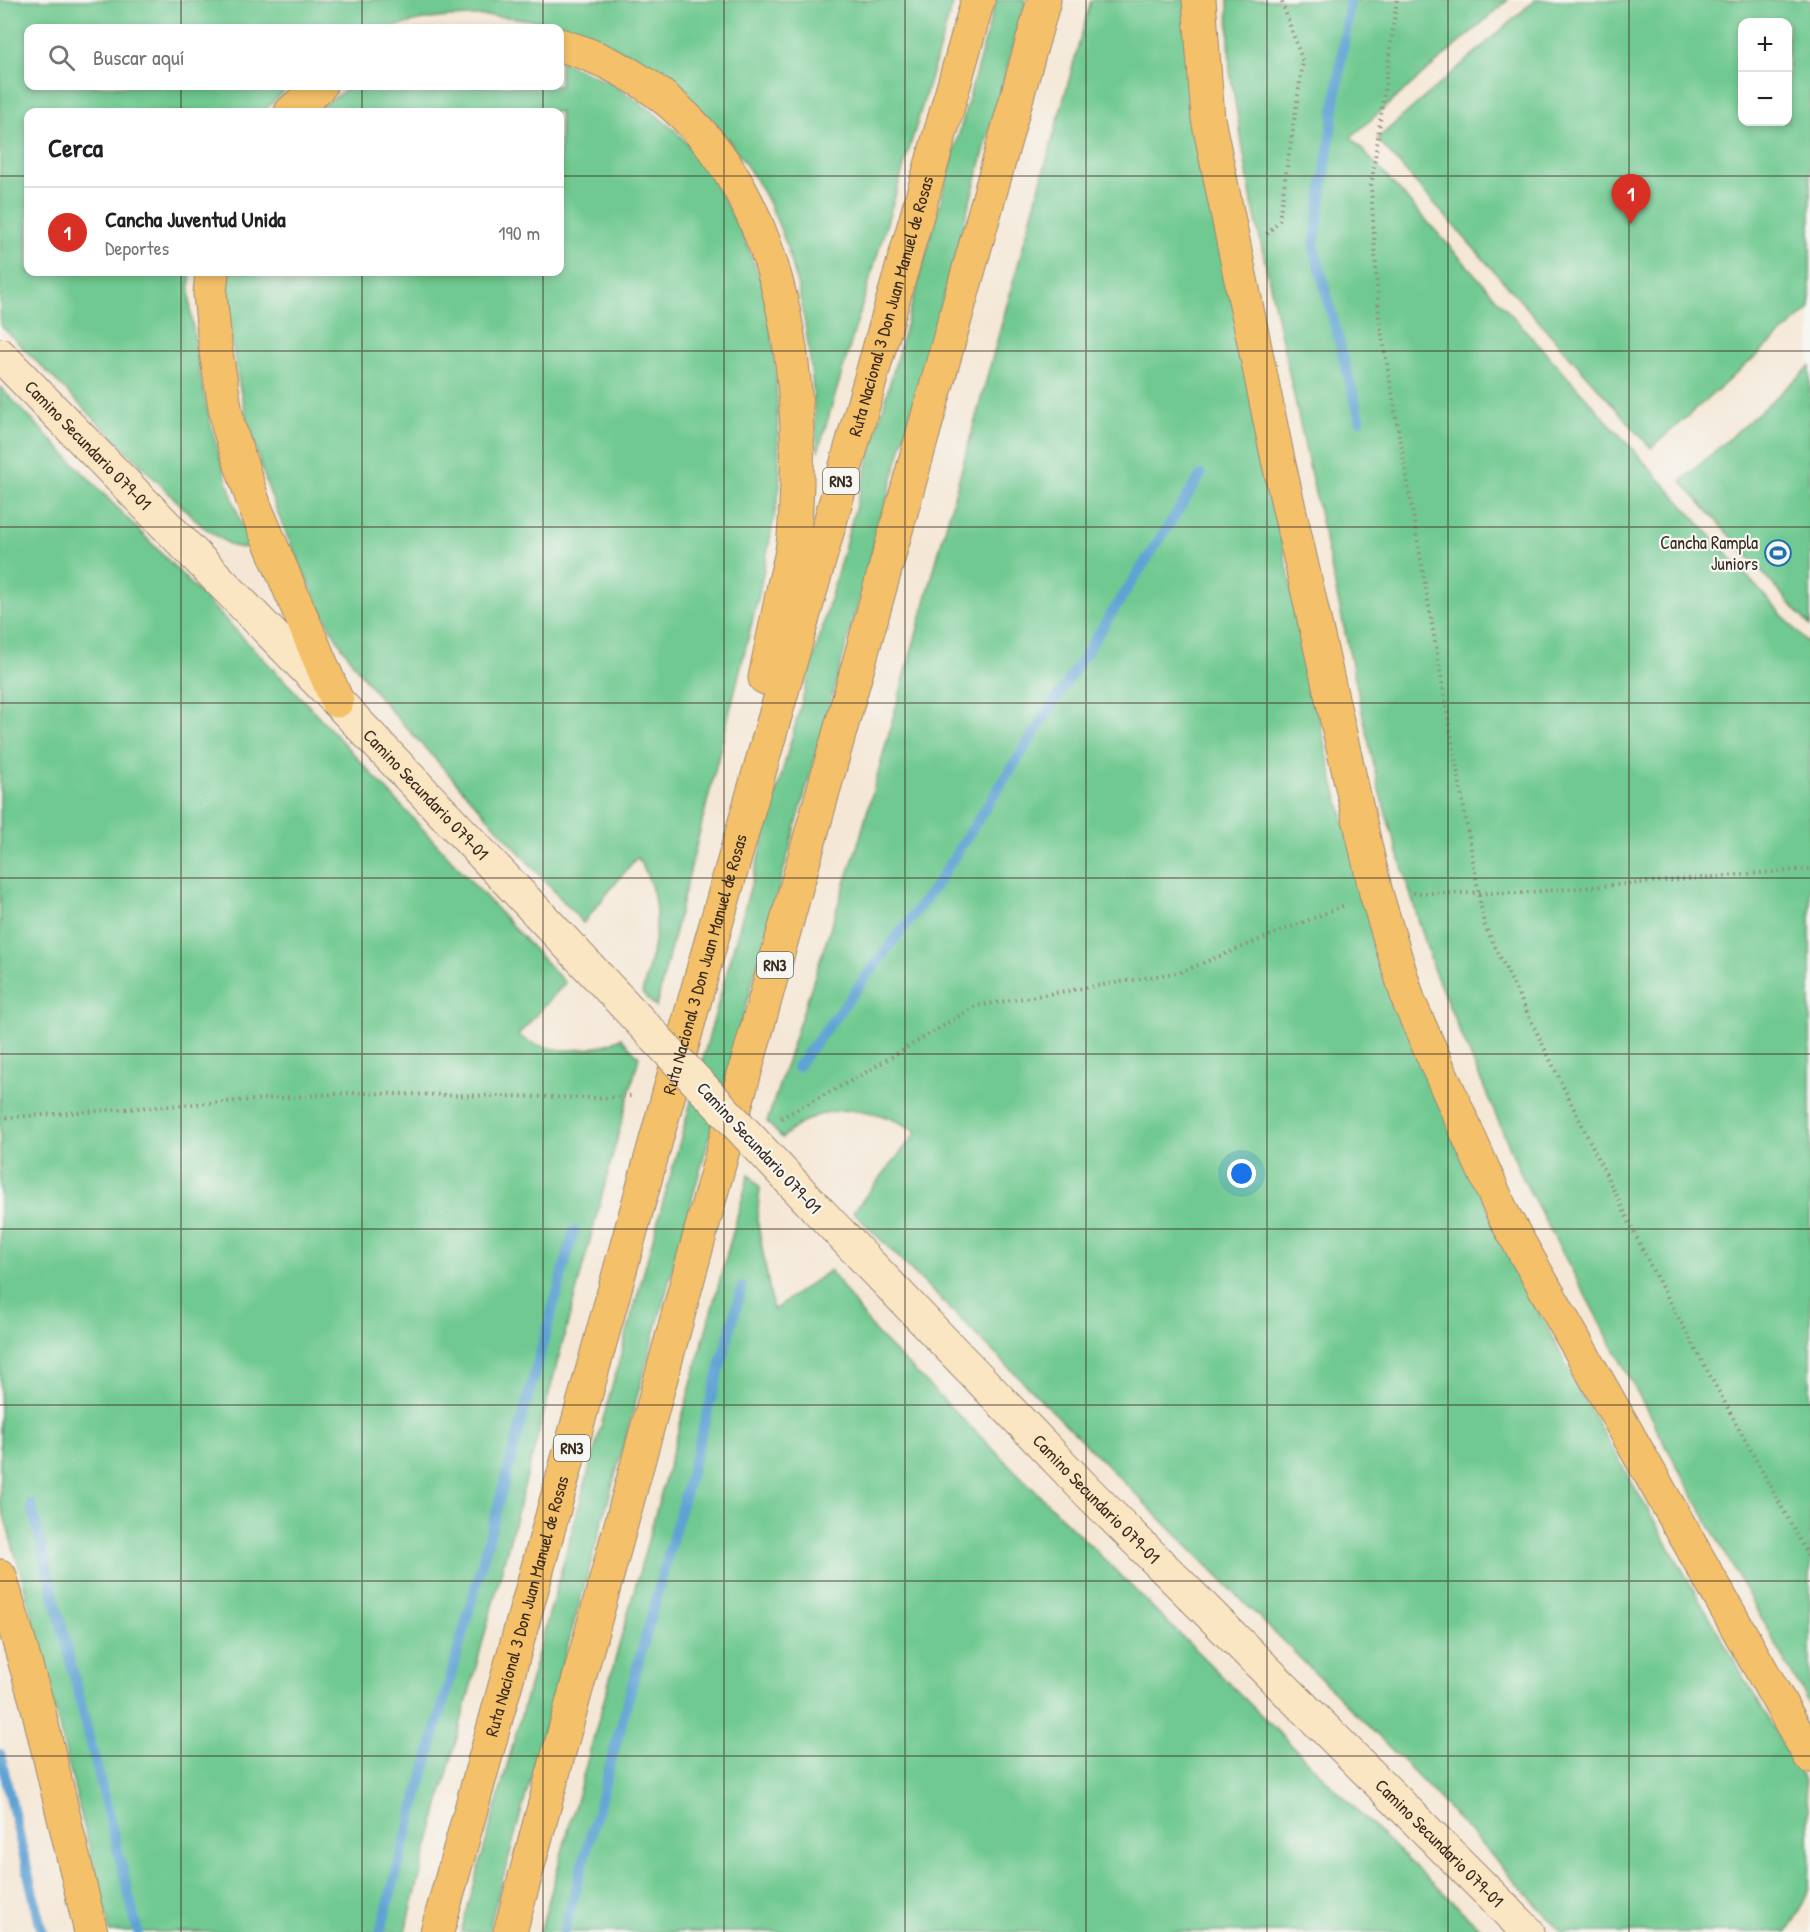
<!DOCTYPE html>
<html lang="es">
<meta charset="utf-8">
<style>
:root{--surface:#fff;--page:#f6f6f6;--text:#202124;--muted:#757577;--line:#e0e0e0;--accent:#d93025}
body{margin:0;font-family:"Patrick Hand",sans-serif;background:var(--page);color:var(--text)}
.controls{position:absolute;right:18px;top:18px;display:grid;overflow:hidden;border-radius:12px;box-shadow:0 3px 9px #0003}
.controls button{width:54px;height:54px;display:grid;place-items:center;padding:0;border:0;border-bottom:2px solid var(--line);background:var(--surface);color:var(--text);font:30px sans-serif}
.you{position:absolute;left:1242px;top:1174px;width:21px;height:21px;margin:-15px;border:4px solid #fff;border-radius:50%;background:#1a73e8;box-shadow:0 0 0 9px #1a73e833}
.badge{display:grid;place-items:center;width:39px;height:39px;border-radius:50%;background:var(--accent);color:#fff;font-size:20px;font-weight:700}
.pin{position:absolute;translate:-50% -50px;filter:drop-shadow(0 2px 3px #0008)}
.pin::after{content:'';position:absolute;top:32px;width:21px;height:18px;background:inherit;clip-path:polygon(0 0,100% 0,50% 100%)}
.list{margin:0;padding:0;list-style:none}
h2{display:flex;justify-content:space-between;align-items:center;height:78px;margin:0;padding:0 24px;font-size:26px}
h2 small{font-size:20px;font-weight:400;color:var(--muted)}
.list li{display:grid;grid-template-columns:39px 1fr auto;gap:18px;align-items:center;box-sizing:border-box;height:90px;padding:0 24px;border-top:2px solid var(--line)}
.list b{display:block;font-size:22px;white-space:nowrap}
.list p{margin:0;font-size:20px;white-space:nowrap;color:var(--muted)}
.list em{font-size:20px;font-style:normal;color:var(--muted)}
.icon{flex:none;width:33px;height:33px;fill:none;stroke:currentColor;stroke-width:2;stroke-linecap:round;stroke-linejoin:round}
.map{position:relative;flex:none;width:1810px;height:1932px;overflow:hidden}
.search{position:absolute;background:var(--surface);box-shadow:0 3px 9px #0003;left:24px;top:24px;width:540px;height:66px;display:flex;align-items:center;gap:15px;box-sizing:border-box;padding:0 21px;border-radius:12px;color:var(--muted);font-size:22px}
.panel{position:absolute;background:var(--surface);box-shadow:0 3px 9px #0003;left:24px;top:108px;width:540px;height:168px;border-radius:12px}
.map>svg:first-child{display:block}
</style>
<div class="map">
<svg width="1810" height="1932" viewBox="0 0 1810 1932">
<rect width="100%" height="100%" fill="#f6f6f2"/>
<filter id="ink" filterUnits="userSpaceOnUse"><feTurbulence type="fractalNoise" baseFrequency=".0167" numOctaves="2"/><feDisplacementMap in="SourceGraphic" scale="12" xChannelSelector="R" yChannelSelector="G"/><feConvolveMatrix kernelMatrix="1 2 1 2 8 2 1 2 1" color-interpolation-filters="sRGB"/></filter>
<filter id="wash" filterUnits="userSpaceOnUse"><feTurbulence type="fractalNoise" baseFrequency=".008" numOctaves="4" result="noise"/><feDisplacementMap in="SourceGraphic" scale="24" xChannelSelector="R" yChannelSelector="G"/><feGaussianBlur stdDeviation="1.35" result="paint"/><feColorMatrix in="noise" values="0 0 0 0 0 0 0 0 0 0 0 0 0 0 0 0 0 1.4 0 .05"/><feComposite in="paint" operator="in"/></filter>
<g filter="url(#wash)">
<rect width="100%" height="100%" fill="#f5e7d6"/>
<g fill="#6fc990" stroke="#557a57" stroke-width="1.5" fill-rule="evenodd">
<path d="M0 0H954L818 452C815 430 814 410 813 389 808 333 799 272 777 221 725 102 609 14 477 16 449 16 419 18 393 28H28V86H289L263 112H28V272H191C188 293 191 314 194 335 203 407 223 476 249 544L243 548 232 546 202 526 0 325Z"/>
<polygon points="996,0 1026,0 488,1932 461,1932"/>
<path d="M1091 0H1188L1267 472 1333 781 1373 923 1493 1222 1585 1401 1804 1781C1810 1802 1810 1866 1809 1886 1805 1903 1796 1918 1787 1932H1562L1418 1776 853 1212 917 1132C872 1104 822 1100 782 1138L767 1122 860 838Z"/>
<polygon points="1228,0 1508,0 1351,137 1810,646 1810,1706 1680,1472 1524,1181 1434,971 1380,794 1251,197 1230,71"/>
<path d="M1535 0H1810V309L1651 448 1377 139ZM1742 22H1788V122H1742Z"/>
<path d="M560 61 611 83 649 109 677 132 702 160 742 233 761 281 770 319 776 373 780 487 759 594 656 1007 642 993C655 945 668 902 637 857L583 923C534 869 486 815 437 761 402 723 366 686 339 642 324 619 313 593 302 569 258 476 228 376 227 272H560V112H314L351 86H560Z"/>
<polygon points="1810,367 1810,626 1681,481"/>
<path d="M0 387 310 707 565 983 518 1035C546 1055 592 1054 621 1038L639 1057 405 1932H110L26 1593 0 1501Z"/>
<polygon points="749,1174 760,1188 757,1219 773,1310 830,1270 875,1332 1384,1837 1484,1932 540,1932"/>
</g>
<g fill="none" stroke-linecap="round" stroke-linejoin="round">
<g stroke="#5fa2d4" stroke-width="10">
<polyline points="1350,0 1314,247 1360,420"/>
<polyline points="797,1067 934,888 1201,475"/>
<polyline points="31,1504 138,1932"/>
<polyline points="0,1754 42,1932"/>
<polyline points="380,1932 574,1231"/>
<polyline points="564,1932 742,1287"/>
</g>
</g>
</g>
<g filter="url(#ink)">
<g fill="none" stroke-linecap="round" stroke-linejoin="round">
<g stroke="#98887a" stroke-width="35">
<g id="secondary">
<path id="s1" d="M0 355 337 701 538 913"/>
<path id="s2" d="M816 1208 1089 1493 1528 1932"/>
</g>
</g>
<g stroke="#98887a" stroke-width="35">
<g id="highway">
<polyline points="1199,0 1208,119 1278,460 1376,893 1409,1002 1504,1216 1810,1756"/>
<path d="M560 45C775 107 810 344 794 536 793 552 788 569 784 585 778 616 771 647 765 678"/>
<polyline points="291,112 320,86"/>
<polyline points="212,272 210,294 216,353 228,425 255,507 337,701"/>
<polyline points="0,1576 37,1704 91,1932"/>
<path id="s3" d="M437 1932 705 963 978 0"/>
<polyline points="510,1932 723,1150 1044,0"/>
</g>
</g>
<g stroke="#98887a" stroke-width="4" stroke-dasharray="1.5 4.5" stroke-linecap="butt">
<polyline points="1397,0 1371,187 1379,318 1484,924 1653,1271 1810,1559"/>
<polyline points="1267,234 1279,220 1303,62 1281,0"/>
<polyline points="1413,893 1519,893 1810,869"/>
<polyline points="0,1118 349,1093 597,1098 631,1096"/>
<polyline points="781,1118 858,1077 976,1006 1181,972 1345,905"/>
</g>
<use href="#secondary" stroke="#fbe6c3" stroke-width="33"/>
<use href="#highway" stroke="#f4c16a" stroke-width="33"/>
<g stroke="#98887a" stroke-width="35" stroke-linecap="butt">
<polyline id="secondary-bridge" points="538,913 816,1208"/>
</g>
<use href="#secondary-bridge" stroke="#fbe6c3" stroke-width="33"/>
</g>
</g>
<path fill="none" stroke="#3b2a1e" stroke-width="1.5" stroke-opacity="0.55" d="M181 0V28M362 0V28M543 0V28M724 0V1932M905 0V1932M1086 0V1932M1267 0V1932M1448 0V1932M1629 0V1932M181 86V112M362 86V112M543 86V112M0 176H28M560 176H1810M181 272V1932M362 272V1932M543 272V1932M0 351H1810M0 527H1810M0 703H1810M0 878H1810M0 1054H1810M0 1229H1810M0 1405H1810M0 1581H1810M0 1756H1810"/>
<defs>
<g id="stadium-ring" transform="scale(1.35)"><circle r="9.5" fill="#f6f6f2" stroke="#1f6fb2" stroke-width="1.5"/><path d="M0-5a6.5 5 0 1 0 0 10a6.5 5 0 1 0 0-10ZM-3.5-1.8h7v3.6h-7Z" fill="#1f6fb2"/></g>
</defs>
<g fill-rule="evenodd">
<use href="#stadium-ring" x="1778" y="553"/>
</g>
<g text-anchor="middle" stroke-width="4.5" stroke-linejoin="round" paint-order="stroke">
<g fill="#f6f6f2" stroke="#73675e" stroke-width="1.5">
<rect x="823" y="468" width="36" height="26" rx="4.5"/>
<rect x="757" y="952" width="36" height="26" rx="4.5"/>
<rect x="554" y="1435" width="36" height="26" rx="4.5"/>
</g>
<g font-size="16" font-weight="bold" fill="#3b2a1e">
<text x="841" y="487">RN3</text>
<text x="775" y="971">RN3</text>
<text x="572" y="1454">RN3</text>
</g>
<g font-size="18" fill="#3b2a1e" stroke="#f6f6f2">
<text dy="6" stroke="none"><textPath href="#s3" startOffset="1688">Ruta Nacional 3 Don Juan Manuel de Rosas</textPath></text>
<text dy="6" stroke="none"><textPath href="#s1" startOffset="126">Camino Secundario 079-01</textPath></text>
<text dy="6" stroke="none"><textPath href="#s1" startOffset="612">Camino Secundario 079-01</textPath></text>
<text dy="6" stroke="none"><textPath href="#s3" startOffset="1004">Ruta Nacional 3 Don Juan Manuel de Rosas</textPath></text>
<text transform="translate(759 1148) rotate(47)" y="6">Camino Secundario 079-01</text>
<text dy="6" stroke="none"><textPath href="#s2" startOffset="404">Camino Secundario 079-01</textPath></text>
<text dy="6" stroke="none"><textPath href="#s3" startOffset="338">Ruta Nacional 3 Don Juan Manuel de Rosas</textPath></text>
<text dy="6" stroke="none"><textPath href="#s2" startOffset="890">Camino Secundario 079-01</textPath></text>
</g>
<g font-size="18" fill="#3b2a1e" stroke="#f6f6f2" text-anchor="end">
<text x="1758" y="549">Cancha Rampla<tspan x="1758" dy="21">Juniors</tspan></text>
</g>
</g>
</svg>
<div class="controls">
<button>+</button>
<button>−</button>
</div>
<div class="you"></div>
<div class="pin badge" style="left:1631px;top:224px">1</div>
<div class="search"><svg class="icon" aria-label="search" viewBox="0 0 24 24"><circle cx="10" cy="10" r="6"/><path d="M15 15l6 6"/></svg>Buscar aquí</div>
<section class="panel">
<h2>Cerca<small></small></h2>
<ul class="list">
<li><span class="badge">1</span><div><b>Cancha Juventud Unida</b><p>Deportes</p></div><em>190 m</em></li>
</ul>
</section>
</div>
